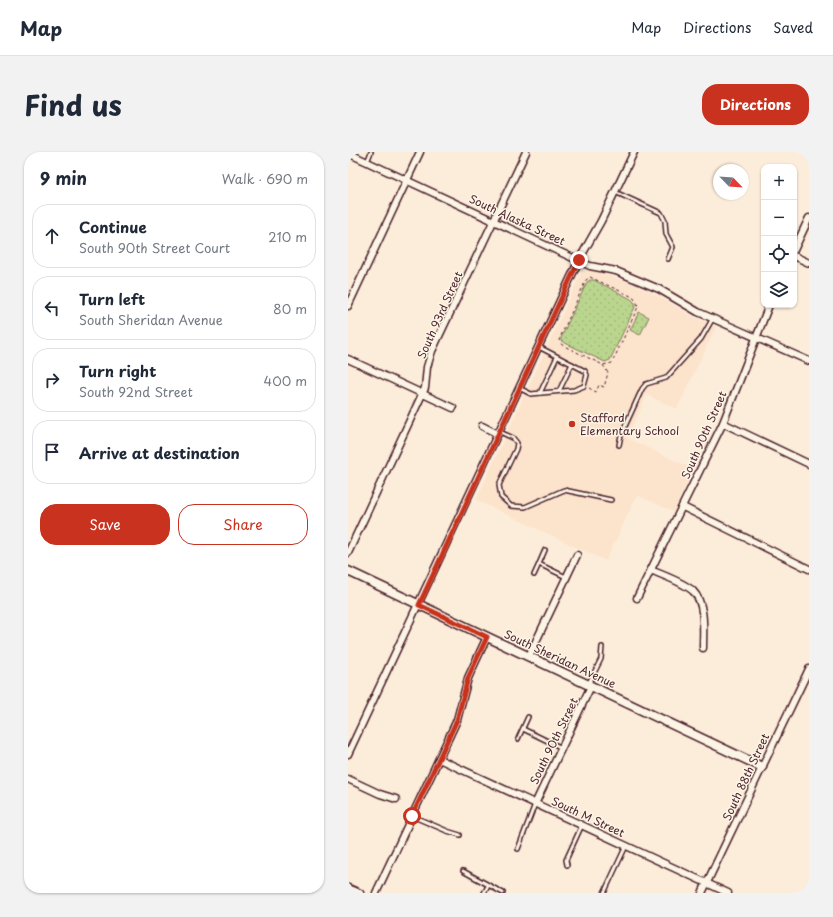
<!DOCTYPE html>
<meta charset="utf-8">
<style>
:root{--surface:#fff;--page:#f2f2f3;--text:#1f2937;--muted:#747a83;--line:#e0e1e3;--accent:#c8321e}
body{margin:0;font-family:"Playpen Sans",sans-serif;background:var(--page);color:var(--text)}
.controls{position:absolute;right:12px;top:12px;display:grid;overflow:hidden;border-radius:8px;box-shadow:0 1px 3px #0004}
.controls button{width:36px;height:36px;display:grid;place-items:center;padding:0;border:0;border-bottom:1px solid var(--line);background:var(--surface);color:var(--text);font:20px sans-serif}
.compass{position:absolute;left:365px;top:12px;width:36px;height:36px;border-radius:50%;background:var(--surface);box-shadow:0 1px 3px #0004;rotate:115deg}
.stop{position:absolute;width:12px;height:12px;margin:-9px;border:3px solid #c8321e;border-radius:50%;background:#fff}
.stop.end{background:#c8321e;border-color:#fff;box-shadow:0 1px 4px #0008}
.list{margin:0;padding:0;list-style:none}
h2{display:flex;justify-content:space-between;align-items:center;height:52px;margin:0;padding:0 16px;font-size:17px}
h2 small{font-size:13px;font-weight:400;color:var(--muted)}
.list li{display:grid;grid-template-columns:26px 1fr auto;gap:12px;align-items:center;box-sizing:border-box;height:64px;margin:0 8px 8px;padding:0 8px;border:1px solid var(--line);border-radius:16px}
.list b{display:block;font-size:15px;white-space:nowrap}
.list p{margin:0;font-size:13px;white-space:nowrap;color:var(--muted)}
.list em{font-size:13px;font-style:normal;color:var(--muted)}
.actions{display:flex;gap:8px;padding:12px 16px}
.actions a{flex:1;padding:9px 0;border:1px solid var(--accent);border-radius:16px;text-align:center;font-size:14px;color:var(--accent)}
.actions .main{background:var(--accent);color:#fff}
.icon{flex:none;width:22px;height:22px;fill:none;stroke:currentColor;stroke-width:2;stroke-linecap:round;stroke-linejoin:round}
.map{position:relative;flex:none;width:461px;height:741px;overflow:hidden;border-radius:16px}
header{display:flex;align-items:center;gap:24px;box-sizing:border-box;height:56px;padding:0 20px;background:var(--surface);border-bottom:1px solid var(--line)}
header strong{font-size:19px}
nav{display:flex;gap:22px;margin-inline-start:auto;font-size:14px}
.intro{display:flex;align-items:center;justify-content:space-between;box-sizing:border-box;height:96px;padding:0 24px}
h1{margin:0;font-size:28px}
.button{padding:10px 18px;border-radius:16px;background:var(--accent);color:#fff;font-size:14px;font-weight:700}
main{display:flex;gap:24px;padding:0 24px}
aside{flex:1;background:var(--surface);border-radius:16px;box-shadow:0 1px 3px #0004}
.map>svg:first-child{display:block}
</style>
<header>
<strong>Map</strong>
<nav><a>Map</a><a>Directions</a><a>Saved</a></nav>
</header>
<div class="intro"><h1>Find us</h1><a class="button">Directions</a></div>
<main>
<aside>
<h2>9 min<small>Walk · 690 m</small></h2>
<ul class="list">
<li><svg class="icon" aria-label="ahead" viewBox="0 0 24 24"><path d="M12 20V5M6 11l6-6 6 6"/></svg><div><b>Continue</b><p>South 90th Street Court</p></div><em>210 m</em></li>
<li><svg class="icon" aria-label="left" viewBox="0 0 24 24"><path d="M17 20v-9H6M10 6l-5 5 5 5"/></svg><div><b>Turn left</b><p>South Sheridan Avenue</p></div><em>80 m</em></li>
<li><svg class="icon" aria-label="right" viewBox="0 0 24 24"><path d="M7 20v-9h11M14 6l5 5-5 5"/></svg><div><b>Turn right</b><p>South 92nd Street</p></div><em>400 m</em></li>
<li><svg class="icon" aria-label="arrive" viewBox="0 0 24 24"><path d="M6 21V4h12l-3 4 3 4H6"/></svg><div><b>Arrive at destination</b></div></li>
</ul>
<div class="actions"><a class="main">Save</a><a>Share</a></div>
</aside>
<div class="map">
<svg width="461" height="741" viewBox="0 0 461 741">
<defs>
<pattern id="grass-dots" width="8" height="8" patternUnits="userSpaceOnUse"><rect width="8" height="8" fill="#bad68e"/><path d="M2 2h.1M6 6h.1" fill="none" stroke="#a1b77b" stroke-width="1.8" stroke-linecap="round"/></pattern>
</defs>
<rect width="100%" height="100%" fill="#fcedda"/>
<filter id="ink" filterUnits="userSpaceOnUse"><feTurbulence type="fractalNoise" baseFrequency=".025" numOctaves="2"/><feDisplacementMap in="SourceGraphic" scale="8" xChannelSelector="R" yChannelSelector="G"/><feConvolveMatrix kernelMatrix="1 2 1 2 8 2 1 2 1" color-interpolation-filters="sRGB"/></filter>
<g filter="url(#ink)">
<polygon fill="#fce3cc" points="238,117 281,130 312,145 344,164 368,175 329,257 299,243 279,286 345,317 326,360 289,343 258,409 128,348 234,119"/>
<g fill="url(#grass-dots)" stroke="#827a5c">
<polygon points="242,128 246,128 283,147 287,151 287,155 262,208 257,210 213,189 213,186 239,130"/>
<polygon points="291,160 301,165 292,183 282,178"/>
</g>
<g fill="none" stroke-linecap="round" stroke-linejoin="round">
<g stroke="#4a1f2b" stroke-width="6">
<g id="lane">
<polyline points="19,10 23,0"/>
<polyline points="267,40 313,61 317,69 318,82 325,95 320,107"/>
<polyline points="171,236 183,242 226,238 236,234 239,223 237,219 191,195"/>
<polyline points="211,239 224,212"/>
<polyline points="192,241 209,205"/>
<polyline points="152,280 165,286 169,291 168,297 151,333 153,345 163,354 177,355 216,338 263,348"/>
<polyline points="271,293 273,283 294,237 298,232 318,226 353,187 365,166"/>
<polyline points="191,412 197,398"/>
<polyline points="186,423 191,412 218,425"/>
<polyline points="240,533 253,507 254,495"/>
<polyline points="175,577 214,596"/>
<polyline points="170,587 180,565"/>
<polyline points="64,664 99,679 112,683"/>
<polyline points="170,697 187,652"/>
<polyline points="219,713 218,708 234,673"/>
<polyline points="115,719 155,741"/>
<polyline points="136,741 140,734"/>
<polyline points="256,741 278,694"/>
</g>
</g>
<g stroke="#4a1f2b" stroke-width="9">
<g id="street">
<polyline points="0,1 242,114 268,119 311,137 350,160 461,209"/>
<polyline points="446,98 461,66"/>
<polyline points="446,104 461,111"/>
<polyline points="0,154 72,0"/>
<polyline points="0,207 105,256"/>
<polyline points="375,271 461,312"/>
<polyline points="134,274 150,282"/>
<polyline points="335,355 461,417"/>
<polyline points="0,401 77,236 79,215 84,199 178,0"/>
<path d="M303 418C316 424 335 430 345 439 358 452 355 480 355 496"/>
<polyline points="289,446 375,271 421,153"/>
<polyline points="181,504 229,403"/>
<polyline points="0,602 231,108 253,69 286,0"/>
<polyline points="91,607 380,741"/>
<polyline points="0,627 32,642 48,647"/>
<polyline points="187,652 243,534"/>
<polyline points="0,736 12,741"/>
<polyline points="28,741 109,568 120,526 139,485"/>
<polyline points="354,741 461,517"/>
</g>
</g>
<g stroke="#4a1f2b" stroke-width="11">
<polyline id="secondary" points="0,419 414,615"/>
</g>
<g stroke="#4a1f2b" stroke-width="1" stroke-dasharray="3 3" stroke-linecap="butt">
<polygon points="242,125 285,145 289,151 290,155 264,211 255,213 214,193 211,188 238,128"/>
<polyline points="241,236 248,240 251,233 256,235 260,221 255,213"/>
</g>
<use href="#lane" stroke="#fcf5e5" stroke-width="3"/>
<use href="#street" stroke="#fcf5e5" stroke-width="6"/>
<use href="#secondary" stroke="#fcf5e5" stroke-width="8"/>
</g>
</g>
<g fill="none" stroke-linecap="round" stroke-linejoin="round" filter="url(#ink)">
<polyline stroke="#c8321e" stroke-width="5" points="64,664 109,568 120,526 139,485 71,453 231,108"/>
</g>
<circle fill="#c8321e" stroke="#fcf5e5" stroke-width="1.5" cx="224" cy="272" r="4"/>
<g text-anchor="middle" stroke-width="3" stroke-linejoin="round" paint-order="stroke">
<g font-size="11" fill="#4a1f2b" stroke="#fcf5e5">
<text transform="translate(169 68) rotate(25)" y="4">South Alaska Street</text>
<text transform="translate(92 163) rotate(-66)" y="4">South 93rd Street</text>
<text transform="translate(356 283) rotate(-66)" y="4">South 90th Street</text>
<text transform="translate(212 507) rotate(25)" y="4">South Sheridan Avenue</text>
<text transform="translate(206 589) rotate(-64)" y="4">South 90th Street</text>
<text transform="translate(398 625) rotate(-65)" y="4">South 88th Street</text>
<text transform="translate(240 665) rotate(25)" y="4">South M Street</text>
</g>
<g font-size="11" fill="#4a1f2b" stroke="#fcf5e5" text-anchor="start">
<text x="232" y="270">Stafford<tspan x="232" dy="13">Elementary School</tspan></text>
</g>
</g>
</svg>
<div class="controls">
<button>+</button>
<button>−</button>
<button><svg class="icon" aria-label="locate" viewBox="0 0 24 24"><circle cx="12" cy="12" r="6"/><path d="M12 2v4M12 18v4M2 12h4M18 12h4"/></svg></button>
<button><svg class="icon" aria-label="layers" viewBox="0 0 24 24"><path d="M12 4l9 5-9 5-9-5zM3 14l9 5 9-5"/></svg></button>
</div>
<svg class="compass" viewBox="-18 -18 36 36"><path d="M0-13l5 13h-10z" fill="#e53935"/><path d="M0 13l5-13h-10z" fill="#747a83"/></svg>
<div class="stop" style="left:64px;top:664px"></div>
<div class="stop end" style="left:231px;top:108px"></div>
</div>
</main>
